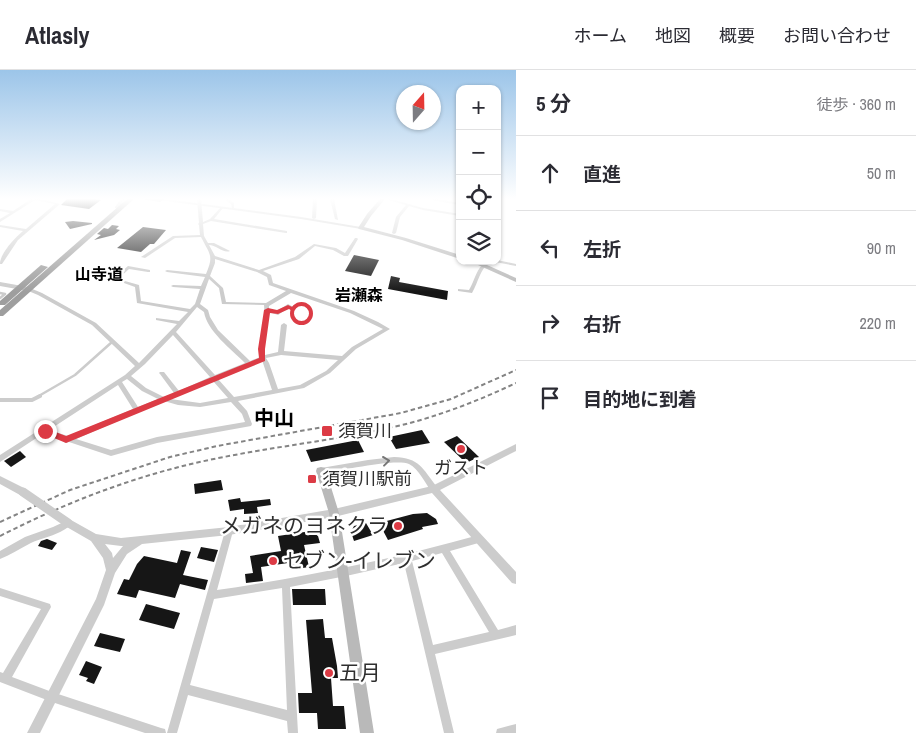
<!DOCTYPE html>
<html lang="ja">
<meta charset="utf-8">
<style>
:root{--surface:#fff;--page:#f2f2f3;--text:#2b2b33;--muted:#7c7c81;--line:#e1e1e2}
body{margin:0;font-family:"Archivo Narrow","Noto Sans JP",sans-serif;background:var(--page);color:var(--text)}
.controls{position:absolute;right:15px;top:15px;display:grid;overflow:hidden;border-radius:10px;box-shadow:0 1px 4px #0004}
.controls button{width:45px;height:45px;display:grid;place-items:center;padding:0;border:0;border-bottom:1px solid var(--line);background:var(--surface);color:var(--text);font:25px sans-serif}
.compass{position:absolute;left:396px;top:15px;width:45px;height:45px;border-radius:50%;background:var(--surface);box-shadow:0 1px 4px #0004;rotate:20deg}
.stop{position:absolute;width:15px;height:15px;margin:-11px;border:4px solid #dc3b45;border-radius:50%;background:#fff}
.stop.end{background:#dc3b45;border-color:#fff;box-shadow:0 1px 5px #0008}
.list{margin:0;padding:0;list-style:none}
h2{display:flex;justify-content:space-between;align-items:center;height:65px;margin:0;padding:0 20px;font-size:21px}
h2 small{font-size:16px;font-weight:400;color:var(--muted)}
.list li{display:grid;grid-template-columns:32px 1fr auto;gap:15px;align-items:center;box-sizing:border-box;height:75px;padding:0 20px;border-top:1px solid var(--line)}
.list b{display:block;font-size:19px;white-space:nowrap}
.list em{font-size:16px;font-style:normal;color:var(--muted)}
.icon{flex:none;width:28px;height:28px;fill:none;stroke:currentColor;stroke-width:2;stroke-linecap:round;stroke-linejoin:round}
.map{position:relative;flex:none;width:516px;height:663px;overflow:hidden}
header{display:flex;align-items:center;gap:30px;box-sizing:border-box;height:70px;padding:0 25px;background:var(--surface);border-bottom:1px solid var(--line)}
header strong{font-size:24px}
nav{display:flex;gap:28px;margin-inline-start:auto;font-size:18px}
main{display:flex}
aside{flex:1;background:var(--surface)}
.map>svg:first-child{display:block}
</style>
<header>
<strong>Atlasly</strong>
<nav><a>ホーム</a><a>地図</a><a>概要</a><a>お問い合わせ</a></nav>
</header>
<main>
<div class="map">
<svg width="516" height="663" viewBox="0 0 516 663">
<rect width="100%" height="100%" fill="#fff"/>
<g fill="#161616">
<polygon points="67,129 94,129 101,130 89,139 61,135"/>
<polygon points="73,151 92,153 92,154 70,159 65,152"/>
<polygon points="112,155 119,156 116,159 120,160 114,165 94,170 101,165 97,164 104,158 108,159"/>
<polygon points="143,157 166,160 154,174 150,174 141,182 117,178"/>
<polygon points="354,185 379,190 371,206 345,201"/>
<polygon points="391,206 400,208 399,212 448,221 447,230 388,219"/>
<polygon points="422,360 430,373 396,379 389,367"/>
<polygon points="457,366 479,387 466,393 444,372"/>
<polygon points="358,370 364,382 311,392 306,380"/>
<polygon points="20,381 26,387 11,397 4,391"/>
<polygon points="221,410 223,420 195,424 194,414"/>
<polygon points="240,428 241,432 270,429 271,435 257,437 258,443 244,444 244,439 230,441 228,430"/>
<polygon points="427,443 436,449 438,454 422,457 423,459 388,470 379,453 413,444"/>
<polygon points="366,453 373,465 354,471 351,462 354,456"/>
<polygon points="311,461 318,466 320,473 304,475 309,497 290,500 288,493 261,497 263,511 246,513 245,504 253,503 250,486 281,481 278,466"/>
<polygon points="47,469 57,473 52,480 38,476 41,471"/>
<polygon points="201,477 218,480 214,492 197,488"/>
<polygon points="181,480 191,482 183,505 208,510 205,520 180,514 175,528 139,520 136,528 117,524 124,509 129,510 137,494 144,486 177,493"/>
<polygon points="292,519 325,519 326,535 293,535"/>
<polygon points="146,534 180,543 174,559 139,550"/>
<polygon points="323,549 325,568 332,568 337,596 338,608 331,608 333,636 344,636 346,659 318,659 317,643 299,643 298,623 312,623 306,550"/>
<polygon points="100,563 125,569 120,582 94,576"/>
<polygon points="86,591 102,597 94,614 86,611 88,608 79,605"/>
</g>
<g fill="none" stroke-linecap="round" stroke-linejoin="round">
<g stroke="#ccc" stroke-width="2.5">
<polyline points="0,223 5,224 0,228"/>
<polyline points="37,327 75,305 112,272"/>
</g>
<polyline stroke="#ccc" stroke-width="4" points="0,330 32,330 40,326"/>
<g fill="#ccc" fill-rule="evenodd">
<path d="M31 129H41L60 134 18 170 2 194H0C0 183 15 168 23 161L0 157V155L26 159 55 134 35 130 0 152V149L10 143 0 141V139L13 141Z"/>
<path d="M197 129H201L203 152 210 149 221 137 223 138 214 149 287 161V163H286L211 151 203 154 204 166 208 173H214L230 181C224 184 216 175 209 175L215 186 259 200 295 187 314 174 336 178 345 183 355 168H357L358 169 348 186H344L333 180 315 176 299 189 263 201 271 205 273 213 354 241 378 252 390 259 356 279 330 303 304 318 238 331 247 341 252 354 251 356 157 373 111 386 69 372 66 373 64 372 63 370 44 363 0 392V385L125 305 135 296 92 255 38 225 26 220V218H30L42 223 96 253 139 293 177 254 156 250V248L179 251 188 242 137 233 135 217 113 209 128 196 150 200V202H148L129 199 118 209 139 215 141 231 190 239 195 234 200 219 173 217 171 216 173 215 201 216 205 207 167 202 165 201 167 200 206 204C214 185 210 185 201 167L175 168 145 188 141 187 173 166 200 165 199 155 198 154 199 153ZM215 189 257 202 267 207 269 215 286 221 266 233 226 232 223 218 210 206 215 193ZM209 209 219 218 222 234 264 235C266 253 257 269 260 287L250 291 218 260 210 247 208 240 200 234ZM291 223 350 243 383 259 352 277 342 286 284 281 287 255 284 253 281 255 278 282 265 285V273L269 242 278 245 288 238 299 244H303L304 243 288 234 277 241 269 239V236ZM197 237 204 242C207 261 231 279 245 293L215 305 176 262ZM173 265 210 307 179 321 164 302H160L159 303 160 304 174 323 164 327 146 318 131 306 145 294ZM281 285 338 290 326 301 300 315 278 319 269 293 266 288ZM262 290 272 320 234 327 218 309 252 295ZM127 309 142 321 158 329 138 337 122 312ZM213 311 228 328 200 333 170 329ZM118 315 133 339 68 366 49 360ZM164 331 178 335 200 337 231 332 242 344 245 352 157 367 111 380 76 369Z"/>
<polygon points="224,129 229,129 234,133 234,138 232,138 231,134"/>
<polygon points="313,129 317,129 316,148 314,149 312,148"/>
<polygon points="330,129 334,129 338,150 335,149"/>
<polygon points="384,129 391,129 423,138 460,144 460,146 423,140 409,136 400,147 396,163 394,164 392,163 396,147 406,135"/>
<polygon points="426,129 437,129 460,133 460,135"/>
<polygon points="497,190 516,194 516,196 495,192 495,191 497,191"/>
<path d="M486 191H491C479 200 479 211 472 223L458 221V219L469 220C475 210 476 199 486 191Z"/>
<path d="M394 387C420 388 422 398 437 417L438 419 437 421 434 422 431 421C425 413 419 399 409 394 395 388 339 401 321 404L318 403 317 401 318 399 321 398 368 390Z"/>
<path d="M68 450 71 451 72 453C63 465 42 467 29 474 19 479 10 485 0 489V481L25 467 53 457Z"/>
<path d="M229 457 232 458 233 461 217 520C305 507 393 489 479 465L482 466 483 469 482 472 450 481 498 560 516 555V565L435 584 454 663H444L404 493 346 506 290 517 298 663H288L287 651 188 625 177 663H167L225 461 226 458ZM442 483 489 562 433 575 412 491ZM282 518 287 640 190 615 214 529Z"/>
<polygon points="0,518 47,533 50,534 51,537 12,607 52,622 161,658 165,659 166,663 145,663 52,632 0,612 0,602 3,603 41,539 0,526"/>
<polygon points="516,654 516,663 496,663 497,659"/>
</g>
<g fill="#ccc" fill-rule="evenodd">
<polygon points="121,129 125,129 119,138 115,138 115,137"/>
<polygon points="151,129 165,129 301,147 361,157 363,158 361,159 301,149"/>
<polygon points="0,212 28,217 31,219 28,221 0,216"/>
<path d="M516 374V381L440 420 516 502V514L512 513 432 423 334 447 229 465 142 474 127 484 115 503 104 535 40 663H27L96 529 106 500 103 488 91 471 65 456 63 453 65 450 68 449 71 450 96 464 121 468 229 457 334 439 432 416ZM105 474 121 476H123L113 488 112 483Z"/>
<polygon points="0,406 26,419 27,422 26,425 23,426 20,425 0,414"/>
</g>
<g fill="#b9b9b9" fill-rule="evenodd">
<polygon points="380,129 385,129 371,146 364,157 406,168 460,185 460,189 402,170 359,159 358,158 367,144"/>
<polygon points="469,191 478,191 516,208 516,212"/>
<polygon points="321,397 325,398 326,401 339,443 374,663 360,663 329,443 316,401 317,398"/>
</g>
<g fill="#9e9e9e" fill-rule="evenodd">
<polygon points="127,129 134,129 3,246 0,246 0,240"/>
<polygon points="142,129 162,129 163,130 160,132"/>
<polygon points="41,195 48,197 5,235 0,235 0,231"/>
</g>
<g stroke="#848484" stroke-width="2" stroke-dasharray="4.5 3" stroke-linecap="butt">
<polyline points="0,452 70,420 170,387 217,376 401,343 451,329 516,300"/>
<path d="M0 466C61 435 124 410 191 394 263 377 338 371 410 353 447 343 482 329 516 313"/>
</g>
<polyline stroke="#ccc" stroke-width="9" points="23,422 68,453"/>
</g>
<defs><path id="oneway-chevron" d="M-2-3.5L2.5 0L-2 3.5" fill="none" stroke-width="1.6" stroke-linecap="round" stroke-linejoin="round" transform="scale(1.25)"/></defs>
<use stroke="#767676" href="#oneway-chevron" transform="translate(386 391) rotate(-7)"/>
<linearGradient id="sky" x2="0" y2="1"><stop stop-color="#9cc5e9"/><stop offset="0.58" stop-color="#fff"/><stop offset="1" stop-color="#fff" stop-opacity="0"/></linearGradient>
<rect width="516" height="222" fill="url(#sky)"/>
<polygon fill="#dc3b45" points="288,235 305,243 299,245 289,239 278,244 270,243 265,279 265,291 66,373 42,363 40,361 45,358 66,366 259,288 258,279 264,240 268,238 277,240"/>
<g fill="#dc3b45" stroke="#fff" stroke-width="2">
<rect x="321" y="355" width="12" height="12" rx="2.5"/>
<circle cx="461" cy="379" r="5"/>
<rect x="307" y="404" width="10" height="10" rx="2.5"/>
<circle cx="398" cy="456" r="5"/>
<circle cx="273" cy="491" r="5"/>
<circle cx="329" cy="603" r="5"/>
</g>
<g text-anchor="middle" stroke-width="5" stroke-linejoin="round" paint-order="stroke">
<g font-size="16" font-weight="bold" fill="#000" stroke="#fff">
<text x="99" y="210">山寺道</text>
<text x="359" y="231">岩瀬森</text>
</g>
<g font-size="18" fill="#2f2f2f" stroke="#fff" text-anchor="start">
<text x="338" y="367">須賀川</text>
<text x="461" y="404" text-anchor="middle">ガスト</text>
<text x="322" y="415">須賀川駅前</text>
</g>
<g font-size="20" font-weight="bold" fill="#000" stroke="#fff">
<text x="274" y="355">中山</text>
</g>
<g font-size="21" fill="#2f2f2f" stroke="#fff" text-anchor="start">
<text x="388" y="463" text-anchor="end">メガネのヨネクラ</text>
<text x="283" y="498">セブン-イレブン</text>
<text x="339" y="610">五月</text>
</g>
</g>
</svg>
<div class="controls">
<button>+</button>
<button>−</button>
<button><svg class="icon" aria-label="locate" viewBox="0 0 24 24"><circle cx="12" cy="12" r="6"/><path d="M12 2v4M12 18v4M2 12h4M18 12h4"/></svg></button>
<button><svg class="icon" aria-label="layers" viewBox="0 0 24 24"><path d="M12 4l9 5-9 5-9-5zM3 14l9 5 9-5"/></svg></button>
</div>
<svg class="compass" viewBox="-18 -18 36 36"><path d="M0-13l5 13h-10z" fill="#e53935"/><path d="M0 13l5-13h-10z" fill="#7c7c81"/></svg>
<div class="stop" style="left:301px;top:243px"></div>
<div class="stop end" style="left:45px;top:361px"></div>
</div>
<aside>
<h2>5 分<small>徒歩 · 360 m</small></h2>
<ul class="list">
<li><svg class="icon" aria-label="ahead" viewBox="0 0 24 24"><path d="M12 20V5M6 11l6-6 6 6"/></svg><div><b>直進</b></div><em>50 m</em></li>
<li><svg class="icon" aria-label="left" viewBox="0 0 24 24"><path d="M17 20v-9H6M10 6l-5 5 5 5"/></svg><div><b>左折</b></div><em>90 m</em></li>
<li><svg class="icon" aria-label="right" viewBox="0 0 24 24"><path d="M7 20v-9h11M14 6l5 5-5 5"/></svg><div><b>右折</b></div><em>220 m</em></li>
<li><svg class="icon" aria-label="arrive" viewBox="0 0 24 24"><path d="M6 21V4h12l-3 4 3 4H6"/></svg><div><b>目的地に到着</b></div></li>
</ul>
</aside>
</main>
